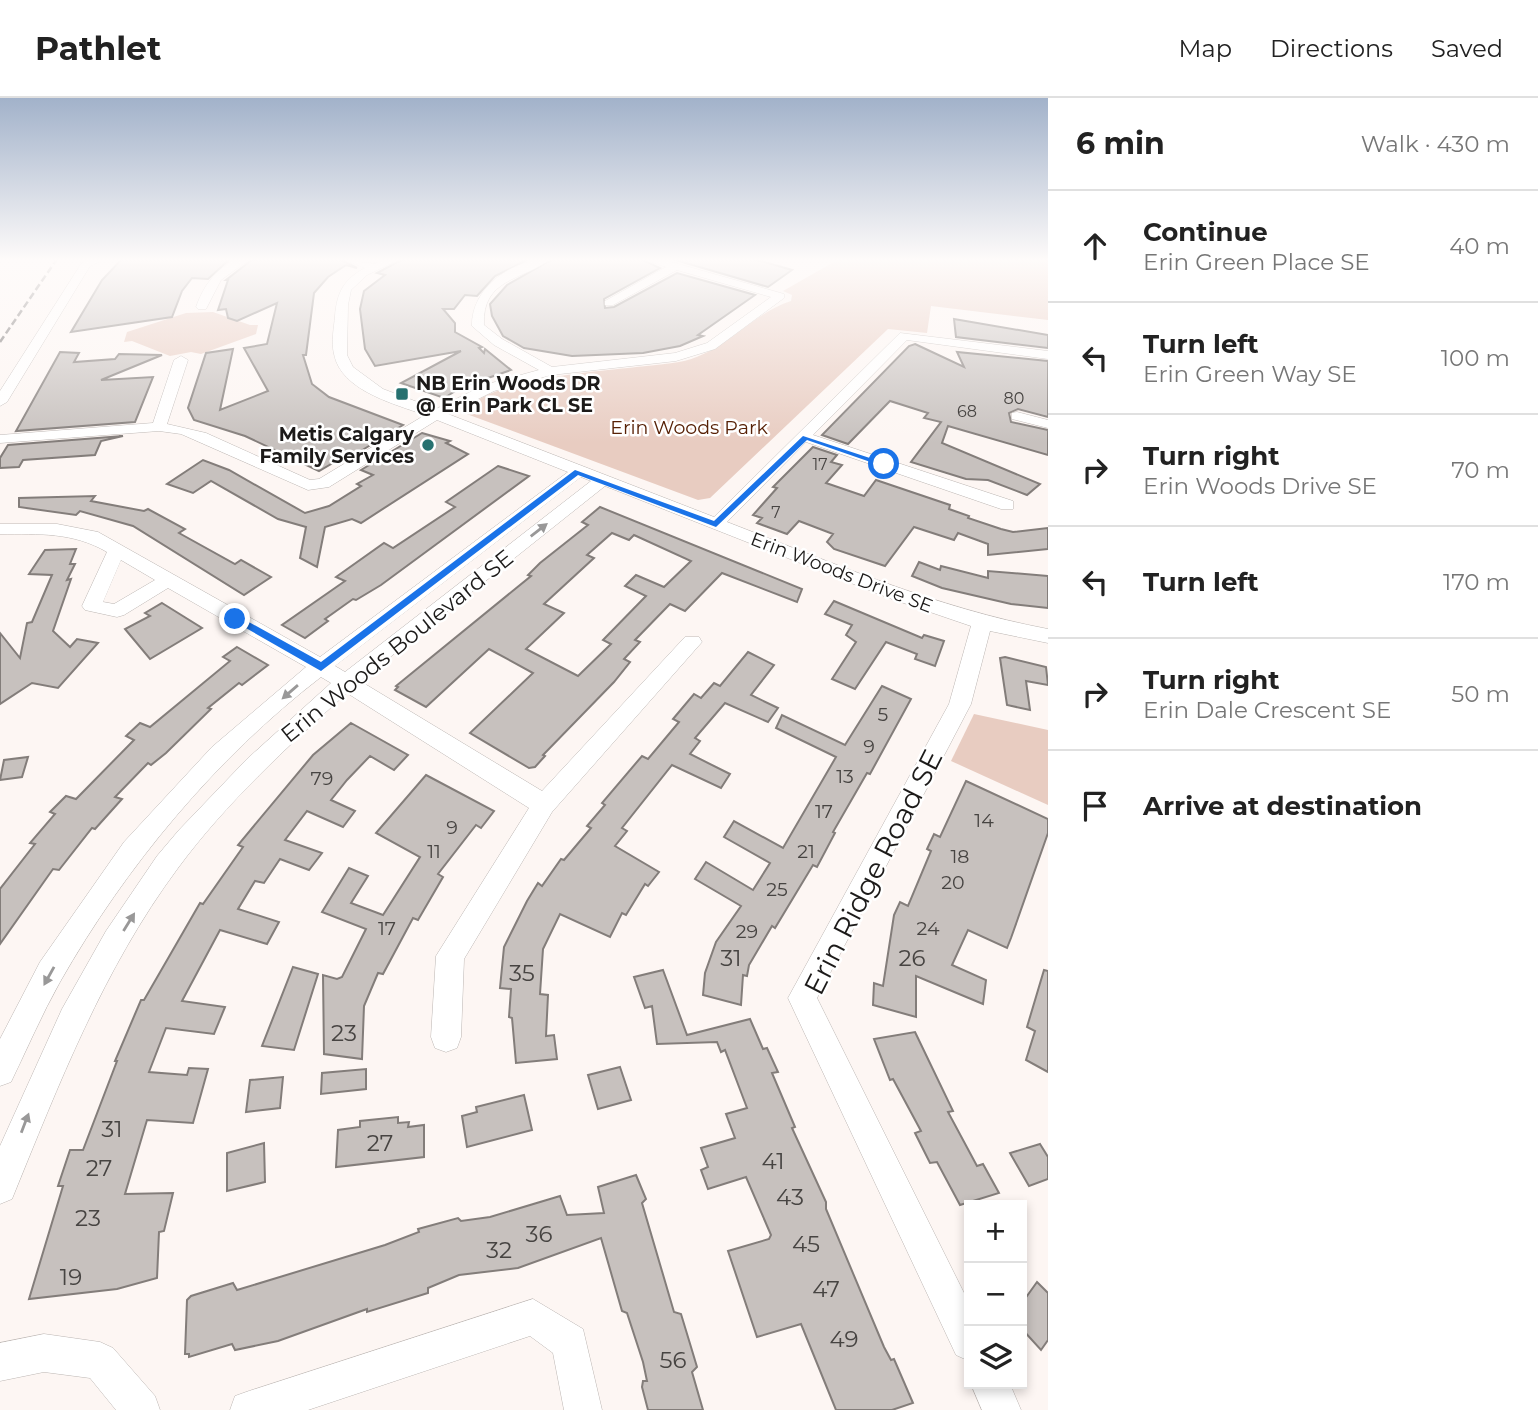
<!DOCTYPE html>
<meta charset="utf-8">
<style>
:root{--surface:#fff;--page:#f2f2f2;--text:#222;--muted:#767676;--line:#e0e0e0}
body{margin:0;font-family:Montserrat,sans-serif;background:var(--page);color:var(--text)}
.controls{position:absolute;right:21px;bottom:21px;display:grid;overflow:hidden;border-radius:0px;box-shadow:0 4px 10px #0003}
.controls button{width:63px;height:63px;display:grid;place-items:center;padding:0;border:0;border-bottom:2px solid var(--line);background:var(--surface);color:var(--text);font:35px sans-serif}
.stop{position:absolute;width:21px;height:21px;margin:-16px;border:5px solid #1a73e8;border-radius:50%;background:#fff}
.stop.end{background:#1a73e8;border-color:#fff;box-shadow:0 2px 7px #0008}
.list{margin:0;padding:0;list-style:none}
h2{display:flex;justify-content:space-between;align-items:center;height:91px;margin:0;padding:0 28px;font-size:30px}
h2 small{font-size:23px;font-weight:400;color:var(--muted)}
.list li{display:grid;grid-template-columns:46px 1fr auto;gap:21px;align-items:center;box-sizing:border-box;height:112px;padding:0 28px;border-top:2px solid var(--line)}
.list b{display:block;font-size:26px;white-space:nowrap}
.list p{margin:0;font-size:23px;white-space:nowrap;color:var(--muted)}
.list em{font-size:23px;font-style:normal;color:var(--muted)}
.icon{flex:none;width:38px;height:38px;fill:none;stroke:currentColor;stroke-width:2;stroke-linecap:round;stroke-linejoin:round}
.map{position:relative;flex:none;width:1048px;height:1312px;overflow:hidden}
header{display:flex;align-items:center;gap:42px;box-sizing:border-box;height:98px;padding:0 35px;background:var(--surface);border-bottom:2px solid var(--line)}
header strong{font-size:33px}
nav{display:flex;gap:38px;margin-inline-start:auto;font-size:24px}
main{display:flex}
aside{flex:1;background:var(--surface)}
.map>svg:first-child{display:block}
</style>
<header>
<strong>Pathlet</strong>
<nav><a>Map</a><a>Directions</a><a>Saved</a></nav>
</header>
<main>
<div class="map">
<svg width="1048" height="1312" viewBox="0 0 1048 1312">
<rect width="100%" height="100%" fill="#fdf6f3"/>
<g fill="#e8ccc1">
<path d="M839 161H1048V222L931 208 927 235 888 231 710 400 698 402 464 315C488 275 635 272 679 264 724 256 750 216 791 203L792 197 783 193Z"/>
<polygon points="213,214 250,227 258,227 256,236 201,256 191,254 170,258 132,243 124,244 127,234 186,215"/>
<polygon points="974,616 1048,632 1048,707 951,663"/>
</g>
<g fill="#c7c1be" stroke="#837d7a" stroke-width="2" fill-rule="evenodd">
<polygon points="122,161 230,161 208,181 192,180 182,193 172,219 71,234 102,182"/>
<polygon points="253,161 340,161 357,170 346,167 328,179 314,195 306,257 303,257 312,286 329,299 403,327 343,364 338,362 319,373 245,338 194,322 188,310 206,255 233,251 220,312 268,293 244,250 267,246 277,205 237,223 228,220 226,211 218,212 228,182 226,182"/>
<polygon points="403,161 529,161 495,178 477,198 465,197 454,211 443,211 455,225 455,234 482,249 479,250 484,255 485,251 511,272 462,289 444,300 401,285 461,253 375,268 365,251 360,211 364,193 385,177 377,175"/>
<polygon points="553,161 641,161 660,170 604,201 605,210 614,209 677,175 755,197 698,237 703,238 680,248 643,255 572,258 524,250 503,238 492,218 490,206 507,187"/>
<polygon points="672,161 754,161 792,172 768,189"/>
<polygon points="954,221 1048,237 1048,250 956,239"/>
<polygon points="915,246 964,269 957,254 1048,263 1048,319 1018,311 1009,315 1011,324 1048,332 1048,357 948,328 942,345 1040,386 1027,397 988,382 966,381 911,364 941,324 924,320 928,315 890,303 848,346 822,337 909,248"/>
<polygon points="60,254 79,255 74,264 115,261 119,256 162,257 101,282 153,279 135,324 16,333"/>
<polygon points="422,335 450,343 446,345 468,356 361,425 352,421 325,429 317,469 300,460 306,429 278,421 211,383 193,395 167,386 203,362 229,372 305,415 329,408 361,388 357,386 373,377 361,372"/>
<polygon points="123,338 101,343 95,357 23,362 19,369 0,370 0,360 8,347"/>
<polygon points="813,349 837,357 831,364 842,367 826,385 864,398 876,382 950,407 949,411 969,418 968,420 1001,431 1013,434 1048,430 1048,451 988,457 988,446 958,435 954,442 914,429 885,468 834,451 827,444 833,436 799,423 787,436 757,425 762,420 753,417 777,390 773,389"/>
<polygon points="498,368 529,378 381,487 356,502 353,501 325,521 328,523 305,540 282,527 345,483 336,479 384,445 393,450 455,409 446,404"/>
<polygon points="95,398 91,403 144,413 148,411 185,431 179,435 235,466 241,462 271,479 244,497 133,428 80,413 76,417 19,409 19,400"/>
<path d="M600 409 802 491 797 504 722 475 685 513 670 506 635 542 640 544 624 561 630 564 614 584 543 657 545 658 535 669 529 670 470 635 533 575 489 551 426 609 395 592 398 589 396 588 531 478 528 477 540 465 588 427 582 424ZM612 435 629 442 634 437 691 463 664 489 636 477 625 488 646 498 603 542 611 546 578 578 526 551 564 515 544 506 594 460 587 457Z"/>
<polygon points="76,451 70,466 75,466 67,482 71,481 53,533 70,549 77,541 98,545 58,590 32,585 0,606 0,535 20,560 27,525 32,524 52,477 29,476 45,452"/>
<polygon points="919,464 940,472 941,468 988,480 988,473 1048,478 1048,510 1011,506 942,490 912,478"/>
<polygon points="834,503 922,540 924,537 944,543 935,568 915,561 917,556 886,544 855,591 832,581 856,544 846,537 852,527 825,516"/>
<polygon points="162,505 202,530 150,561 125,531 150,518 145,515"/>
<polygon points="237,549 268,567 242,587 239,585 208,610 211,611 166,655 151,667 148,665 115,699 122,701 95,731 92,730 59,772 53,771 0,846 0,791 35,746 30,745 55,716 50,714 66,698 76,701 134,642 126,638 140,625 150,629 230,563 223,559"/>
<polygon points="748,554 774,567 751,597 778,610 768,624 725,605 695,640 700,643 690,656 730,676 721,690 672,667 622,730 627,733 615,748 659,774 648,788 645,786 626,817 622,815 610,839 560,816 543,851 540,896 548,897 546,938 554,937 557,961 516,965 512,920 509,919 511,891 500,890 504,849 527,803 538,785 542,788 561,761 564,762 591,730 587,728 605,707 602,705 642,658 648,661 679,624 673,621 694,596 701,600 714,585 720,588"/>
<polygon points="1005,559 1046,569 1048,587 1026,583 1030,612 1007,607 1000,560"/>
<polygon points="882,588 911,601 870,676 867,675 833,734 835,735 817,769 813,767 775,830 772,828 749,867 747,878 743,877 741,907 703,897 705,875 716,844 741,808 695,781 706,764 753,792 770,765 724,739 734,723 783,750 836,659 776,630 782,617 845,647"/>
<polygon points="351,625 408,657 394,672 370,658 347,682 331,702 355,713 343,729 307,713 285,742 322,755 309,772 280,761 264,785 255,783 238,811 279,824 267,846 220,832 182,903 225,909 214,936 166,930 149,974 187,977 189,970 208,971 193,1025 147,1022 125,1096 173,1095 164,1133 159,1134 157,1180 117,1191 29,1201 63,1088 58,1088 70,1052 83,1052 117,963 115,963 141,902 144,902 200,805 203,806 243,749 238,747 313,657"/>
<polygon points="28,659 22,679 0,682 4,662"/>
<polygon points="426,677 494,713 481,730 476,727 438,776 443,779 418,822 413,820 383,876 378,875 364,908 362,961 324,956 323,877 337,881 342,879 366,831 322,814 349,770 368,778 351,805 383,817 420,759 376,735"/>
<polygon points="966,683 1048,721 1048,735 1011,840 1007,850 968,832 952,867 986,882 983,906 916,878 916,919 873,907 874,885 883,888 894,817 900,804 908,808 931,753 927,751 934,736 940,739"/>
<polygon points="293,869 318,876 294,952 262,948"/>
<polygon points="663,872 687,937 750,921 763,951 767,950 778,974 772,975 795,1029 792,1030 826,1104 826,1111 884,1249 891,1262 894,1261 913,1305 892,1312 836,1312 801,1226 757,1239 728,1153 769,1141 771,1137 746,1079 708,1091 701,1072 708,1069 701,1050 735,1040 726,1016 747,1010 725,952 721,954 717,944 657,946 652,908 645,910 634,879"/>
<polygon points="1044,872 1048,873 1048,974 1026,962 1035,933 1027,929"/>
<polygon points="915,934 953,1013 948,1014 977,1068 983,1066 999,1095 960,1107 937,1064 930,1065 915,1035 921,1033 893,981 890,982 874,941"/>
<polygon points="620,969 631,1002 598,1011 588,977"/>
<polygon points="366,971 366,991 321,996 322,975"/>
<polygon points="283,979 280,1010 246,1014 250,982"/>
<polygon points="524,997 532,1032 467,1049 462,1018 477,1014 476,1009"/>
<polygon points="398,1019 398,1025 409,1024 408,1029 424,1027 424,1059 336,1069 338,1032 360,1029 360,1023"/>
<polygon points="264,1045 265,1084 227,1093 227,1055"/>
<polygon points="1040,1046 1048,1059 1048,1081 1029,1088 1010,1055"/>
<polygon points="636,1077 646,1101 642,1105 674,1214 681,1216 691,1249 697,1269 692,1274 703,1312 648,1312 642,1289 643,1283 647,1283 643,1264 627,1215 622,1213 601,1140 518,1170 459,1177 428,1190 428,1195 367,1214 367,1211 278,1243 235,1252 232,1246 189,1259 189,1256 185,1256 187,1202 191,1198 233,1185 237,1192 385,1147 419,1134 418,1131 458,1120 461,1123 490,1119 560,1098 567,1117 604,1115 598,1089"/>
<polygon points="1037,1184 1048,1195 1048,1242 1041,1252 1022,1231 1022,1205"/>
</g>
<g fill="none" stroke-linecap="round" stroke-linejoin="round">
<g stroke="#bcb6b3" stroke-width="1">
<g id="minor">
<polygon points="89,161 105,161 90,168 7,304 0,308 0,293 81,166"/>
<path d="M236 161H250L221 182 206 211H198L196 209C204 187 215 172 236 161Z"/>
<path d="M342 161 374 166 385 161H400L367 177 351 192 348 207 347 257 353 269 383 291 436 311 484 287 539 272 494 247 472 228C471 189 513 161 550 161 522 183 482 180 484 227L502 241 552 269 675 255 707 245 771 199 677 172 613 207H605V203L666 169 643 161H661L784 196V200L715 251 676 263 551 277 494 293 448 316 714 419 900 235 1048 253V261L907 242 813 337 1013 403V411H1001L806 344 727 424C833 465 937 510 1048 531V545L990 533 971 606 817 900 969 1205V1263L956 1257 788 900 949 606 971 528 889 500 605 388 360 583 542 693 685 539H699L702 544 552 714 464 861 461 939 457 950 446 954 435 950 431 939 436 858 529 710 347 595C287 649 226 705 178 770 103 871 59 986 12 1101L0 1106V1048L62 911 106 833 157 758 179 732 247 661 331 585 321 579C216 660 126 768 60 884 42 916 27 951 11 984L0 988V941L40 864 124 744 212 649 306 569 168 490 124 517 117 519 85 512 82 508 107 454C73 434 39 436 0 436V426H57L98 434 320 559 568 374 437 322 329 389 308 392 181 336 159 333 0 345V337L153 325 174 262 181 258 188 262 167 326 206 335 310 382 319 381 425 317C395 306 341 293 334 256 331 243 334 230 335 218 337 194 344 181 365 170ZM581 379 591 383 345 574 335 568ZM121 462 155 482 114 506 103 504Z"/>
<polygon points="1017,314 1048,322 1048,330 1012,321 1012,315"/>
<polygon points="533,1201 583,1231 602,1312 564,1312 553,1255 530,1238 308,1312 230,1312 235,1298 249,1293"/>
<polygon points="44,1236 100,1244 113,1250 155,1298 160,1312 116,1312 90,1280 44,1274 0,1283 0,1245"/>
<polygon points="971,1286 1010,1286 1021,1312 982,1312"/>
</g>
</g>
<use href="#minor" fill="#fff" fill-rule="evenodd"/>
<polyline stroke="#716d6c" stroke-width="2.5" stroke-dasharray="7 3.5" stroke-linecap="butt" points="0,244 57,161"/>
</g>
<defs><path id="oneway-solid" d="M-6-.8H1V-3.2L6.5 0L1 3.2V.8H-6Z" transform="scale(1.75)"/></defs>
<g fill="#999898">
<use href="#oneway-solid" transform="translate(539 432) rotate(-38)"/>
<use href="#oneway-solid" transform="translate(290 594) rotate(139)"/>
<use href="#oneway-solid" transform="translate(129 824) rotate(-58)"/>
<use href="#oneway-solid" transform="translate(49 878) rotate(119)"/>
<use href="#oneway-solid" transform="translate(25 1025) rotate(-69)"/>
</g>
<linearGradient id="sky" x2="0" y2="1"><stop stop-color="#a2b2ca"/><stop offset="0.47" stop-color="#fefbfa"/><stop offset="1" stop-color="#fefbfa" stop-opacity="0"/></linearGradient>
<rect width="1048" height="345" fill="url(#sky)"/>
<polygon fill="#1a73e8" points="803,338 888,366 882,368 807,342 716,429 578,377 321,573 230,521 238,518 321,564 575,372 714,423"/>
<g fill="#267170" stroke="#fff" stroke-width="2.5">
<rect x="395" y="289" width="14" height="14" rx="3.5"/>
<circle cx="428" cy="347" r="7"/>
</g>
<g text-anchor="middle" stroke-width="5" stroke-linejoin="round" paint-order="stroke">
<g font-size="16" fill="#474442">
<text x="1014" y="306">80</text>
<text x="967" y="319">68</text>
<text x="820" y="372">17</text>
<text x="776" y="420">7</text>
</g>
<g font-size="19" font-weight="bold" fill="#1c1a19" stroke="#fff" text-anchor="start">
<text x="416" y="292">NB Erin Woods DR<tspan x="416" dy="22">@ Erin Park CL SE</tspan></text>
<text x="414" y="343" text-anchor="end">Metis Calgary<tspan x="414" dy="22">Family Services</tspan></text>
</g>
<g font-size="19" fill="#572106" stroke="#fff">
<text x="689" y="336">Erin Woods Park</text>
</g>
<g font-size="19" fill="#1c1a19" stroke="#fff">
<text transform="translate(842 474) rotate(21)" y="7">Erin Woods Drive SE</text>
</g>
<g font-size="19" fill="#474442">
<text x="883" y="623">5</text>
<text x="869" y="655">9</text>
<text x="845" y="685">13</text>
<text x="322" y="687">79</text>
<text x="824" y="720">17</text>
<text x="984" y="729">14</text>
<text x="452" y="736">9</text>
<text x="434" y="760">11</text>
<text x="806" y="760">21</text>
<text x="960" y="765">18</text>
<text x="953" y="791">20</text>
<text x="777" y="798">25</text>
<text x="387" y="837">17</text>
<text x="928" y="837">24</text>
<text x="747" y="840">29</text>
</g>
<g font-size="23" fill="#1c1a19" stroke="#fff">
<text transform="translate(397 548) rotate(-39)" y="8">Erin Woods Boulevard SE</text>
</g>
<g font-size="23" fill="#474442">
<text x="731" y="868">31</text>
<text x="912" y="868">26</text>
<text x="522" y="883">35</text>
<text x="344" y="943">23</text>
<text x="112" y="1039">31</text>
<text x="380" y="1053">27</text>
<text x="773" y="1071">41</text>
<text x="99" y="1078">27</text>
<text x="790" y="1107">43</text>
<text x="88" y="1128">23</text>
<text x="539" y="1144">36</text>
<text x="806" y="1154">45</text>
<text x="499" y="1160">32</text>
<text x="71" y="1187">19</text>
<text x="826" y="1199">47</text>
<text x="844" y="1249">49</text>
<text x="673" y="1270">56</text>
</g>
<g font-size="28" fill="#1c1a19" stroke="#fff">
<text transform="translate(873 774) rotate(-63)" y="10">Erin Ridge Road SE</text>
</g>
</g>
</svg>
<div class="controls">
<button>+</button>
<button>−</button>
<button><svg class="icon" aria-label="layers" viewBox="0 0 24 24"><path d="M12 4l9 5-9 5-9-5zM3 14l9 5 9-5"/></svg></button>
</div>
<div class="stop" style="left:884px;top:366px"></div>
<div class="stop end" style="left:235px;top:521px"></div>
</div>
<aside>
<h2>6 min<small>Walk · 430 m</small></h2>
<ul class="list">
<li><svg class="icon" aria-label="ahead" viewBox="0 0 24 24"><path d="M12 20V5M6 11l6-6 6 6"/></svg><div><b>Continue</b><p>Erin Green Place SE</p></div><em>40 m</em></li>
<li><svg class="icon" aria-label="left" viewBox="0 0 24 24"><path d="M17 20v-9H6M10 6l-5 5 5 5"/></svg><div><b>Turn left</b><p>Erin Green Way SE</p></div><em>100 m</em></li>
<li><svg class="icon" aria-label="right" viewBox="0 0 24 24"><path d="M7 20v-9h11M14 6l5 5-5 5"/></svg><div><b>Turn right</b><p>Erin Woods Drive SE</p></div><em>70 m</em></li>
<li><svg class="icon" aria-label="left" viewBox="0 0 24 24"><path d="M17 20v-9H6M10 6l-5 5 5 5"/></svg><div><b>Turn left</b></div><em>170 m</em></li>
<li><svg class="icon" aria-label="right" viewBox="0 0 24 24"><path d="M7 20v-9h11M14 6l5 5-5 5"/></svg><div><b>Turn right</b><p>Erin Dale Crescent SE</p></div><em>50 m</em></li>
<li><svg class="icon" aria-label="arrive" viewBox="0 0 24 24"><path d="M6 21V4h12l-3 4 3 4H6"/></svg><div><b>Arrive at destination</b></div></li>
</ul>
</aside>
</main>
